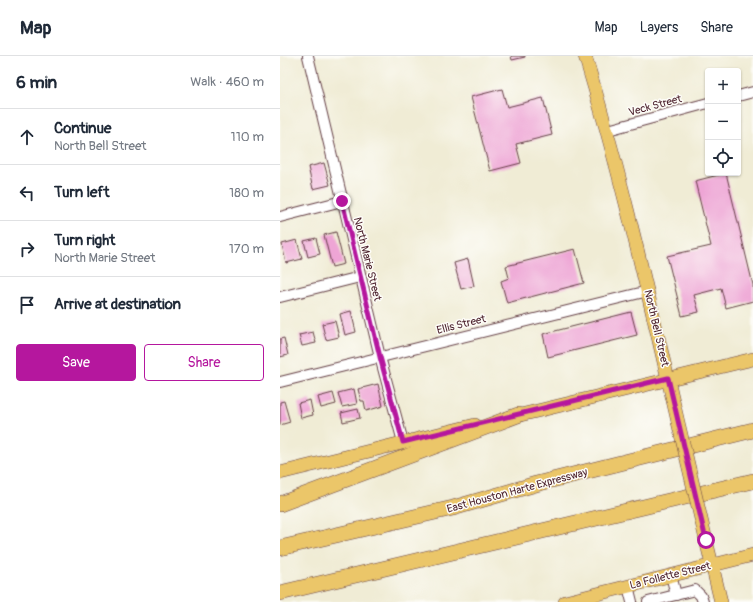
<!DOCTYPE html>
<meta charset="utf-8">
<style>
:root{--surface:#fff;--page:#f6f6f7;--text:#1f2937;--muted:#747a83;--line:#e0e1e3;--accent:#b5179e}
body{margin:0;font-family:Pangolin,sans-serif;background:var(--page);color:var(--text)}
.controls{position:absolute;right:12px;top:12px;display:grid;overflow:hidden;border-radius:4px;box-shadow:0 1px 3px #0004}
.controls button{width:36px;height:36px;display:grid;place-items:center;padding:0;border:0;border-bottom:1px solid var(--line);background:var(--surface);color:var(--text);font:20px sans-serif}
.stop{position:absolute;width:12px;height:12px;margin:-9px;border:3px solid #b5179e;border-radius:50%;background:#fff}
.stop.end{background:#b5179e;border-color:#fff;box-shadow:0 1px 4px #0008}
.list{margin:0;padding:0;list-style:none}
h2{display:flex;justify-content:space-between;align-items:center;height:52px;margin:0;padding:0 16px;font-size:17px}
h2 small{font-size:13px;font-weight:400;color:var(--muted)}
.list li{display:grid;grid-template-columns:26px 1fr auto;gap:12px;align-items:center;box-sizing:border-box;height:56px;padding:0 16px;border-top:1px solid var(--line)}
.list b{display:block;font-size:15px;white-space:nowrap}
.list p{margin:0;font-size:13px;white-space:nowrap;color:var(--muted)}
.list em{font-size:13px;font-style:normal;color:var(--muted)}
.actions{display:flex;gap:8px;padding:12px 16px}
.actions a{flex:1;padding:9px 0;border:1px solid var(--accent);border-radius:4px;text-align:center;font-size:14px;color:var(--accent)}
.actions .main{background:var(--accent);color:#fff}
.icon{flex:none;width:22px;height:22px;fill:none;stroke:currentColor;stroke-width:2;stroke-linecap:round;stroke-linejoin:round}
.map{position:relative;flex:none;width:473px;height:546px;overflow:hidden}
header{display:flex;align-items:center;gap:24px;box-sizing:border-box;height:56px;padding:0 20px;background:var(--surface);border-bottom:1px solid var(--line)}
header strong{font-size:19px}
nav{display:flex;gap:22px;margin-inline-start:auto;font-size:14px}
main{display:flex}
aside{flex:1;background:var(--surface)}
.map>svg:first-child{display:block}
</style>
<header>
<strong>Map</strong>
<nav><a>Map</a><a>Layers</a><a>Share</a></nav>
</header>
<main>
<aside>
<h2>6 min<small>Walk · 460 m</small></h2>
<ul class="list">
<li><svg class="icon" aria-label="ahead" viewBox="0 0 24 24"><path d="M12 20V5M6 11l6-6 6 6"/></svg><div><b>Continue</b><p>North Bell Street</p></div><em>110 m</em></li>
<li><svg class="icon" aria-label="left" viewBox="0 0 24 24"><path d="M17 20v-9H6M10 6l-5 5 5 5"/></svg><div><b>Turn left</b></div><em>180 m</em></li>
<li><svg class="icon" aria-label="right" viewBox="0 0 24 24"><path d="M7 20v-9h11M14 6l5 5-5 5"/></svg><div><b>Turn right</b><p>North Marie Street</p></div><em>170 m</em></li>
<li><svg class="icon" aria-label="arrive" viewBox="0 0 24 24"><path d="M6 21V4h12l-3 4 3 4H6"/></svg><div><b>Arrive at destination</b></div></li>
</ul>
<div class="actions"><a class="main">Save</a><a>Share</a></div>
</aside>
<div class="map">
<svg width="473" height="546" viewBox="0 0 473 546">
<rect width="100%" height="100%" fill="#fdfcf7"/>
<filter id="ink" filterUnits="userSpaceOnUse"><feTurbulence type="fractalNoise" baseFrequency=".025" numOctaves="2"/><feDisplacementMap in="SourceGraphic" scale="8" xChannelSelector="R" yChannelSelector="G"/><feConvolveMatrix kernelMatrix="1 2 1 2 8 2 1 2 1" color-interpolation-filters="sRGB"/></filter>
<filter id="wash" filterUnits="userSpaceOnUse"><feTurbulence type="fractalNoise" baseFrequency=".012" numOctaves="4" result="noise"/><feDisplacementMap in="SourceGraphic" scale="16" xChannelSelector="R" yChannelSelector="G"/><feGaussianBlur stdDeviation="0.9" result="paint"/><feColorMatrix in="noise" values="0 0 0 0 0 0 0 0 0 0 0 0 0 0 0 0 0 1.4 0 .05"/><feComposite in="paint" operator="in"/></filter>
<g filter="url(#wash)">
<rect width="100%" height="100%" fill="#f0ecd5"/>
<g id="blocks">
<g fill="#eea5d5">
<polygon points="231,0 245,0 245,1 232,4"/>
<polygon points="222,33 227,51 263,42 272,79 236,88 241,107 210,115 191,41"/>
<polygon points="44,107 50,129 33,133 28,111"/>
<polygon points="446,117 473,229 473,245 446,252 441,232 414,239 419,256 402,260 387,200 431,190 415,125"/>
<polygon points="56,176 64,208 52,211 44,179"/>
<polygon points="36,182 40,198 28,201 24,185"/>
<polygon points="17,184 22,203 6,207 2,188"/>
<polygon points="295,193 304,227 227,247 221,225 229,222 226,210"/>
<polygon points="188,203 194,230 181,233 174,207"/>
<polygon points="71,255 76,276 65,279 60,258"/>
<polygon points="351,256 357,279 268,301 263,278"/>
<polygon points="55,265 59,281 46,284 42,268"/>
<polygon points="33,276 36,287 22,290 19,279"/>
<polygon points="4,282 8,299 0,301 0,283"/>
<polygon points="98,328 103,350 86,355 84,345 81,345 78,333"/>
<polygon points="74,333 77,348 62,351 58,337"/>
<polygon points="53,337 56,348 41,352 38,341"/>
<polygon points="30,344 33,359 21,362 18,347"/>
<polygon points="4,345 10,366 0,369 0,346"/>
<polygon points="78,353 80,362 63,366 61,357"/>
</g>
</g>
</g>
<g filter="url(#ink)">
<use href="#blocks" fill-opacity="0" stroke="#633e44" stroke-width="1"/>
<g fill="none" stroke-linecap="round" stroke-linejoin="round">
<g stroke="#633e44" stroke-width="12">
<g id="minor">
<polyline points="28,0 100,301 123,386"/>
<polyline points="458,40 473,36"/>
<polyline points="328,74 428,47"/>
<polyline points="0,161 62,145"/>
<polyline points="0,241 80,221"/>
<polyline points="0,326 368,235"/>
<polyline points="391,519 396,539"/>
<polyline points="348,530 352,546"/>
<polyline points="368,546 415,534 421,540 423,546"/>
</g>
</g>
<g stroke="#633e44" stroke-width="14">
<g id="major">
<path d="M305 0C342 121 369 243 398 366"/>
<polyline points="228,362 473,303"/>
<polyline points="0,417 195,369"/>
<polyline points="426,484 441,546"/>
<polyline points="285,546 473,499"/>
</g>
</g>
<g stroke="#633e44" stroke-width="16">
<g id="highway">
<polyline points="0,448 238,359"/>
<polyline points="0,492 173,452 256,428 473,374"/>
<polyline points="0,537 473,425"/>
</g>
</g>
<use href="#minor" stroke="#fff" stroke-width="10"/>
<use href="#major" stroke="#ebc669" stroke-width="13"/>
<use href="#highway" stroke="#ebc669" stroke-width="15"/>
<g stroke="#633e44" stroke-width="14" stroke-linecap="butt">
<polyline id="major-bridge" points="398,366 426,484"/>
</g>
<use href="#major-bridge" stroke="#ebc669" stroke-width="13"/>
</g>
</g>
<g fill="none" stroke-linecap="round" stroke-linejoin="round" filter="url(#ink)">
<polyline stroke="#b5179e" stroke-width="5" points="62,145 100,301 123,386 388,322 426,484"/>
</g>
<g text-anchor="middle" stroke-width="3" stroke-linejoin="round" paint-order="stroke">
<g font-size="11" fill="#4a1f2b" stroke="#fdfcf7">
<text transform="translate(375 49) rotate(-15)" y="4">Veck Street</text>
<text transform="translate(88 203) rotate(76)" y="4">North Marie Street</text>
<text transform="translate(181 268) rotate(-14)" y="4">Ellis Street</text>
<text transform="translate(377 272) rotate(77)" y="4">North Bell Street</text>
<text transform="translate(237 434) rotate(-15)" y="4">East Houston Harte Expressway</text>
<text transform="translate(390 519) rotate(-14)" y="4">La Follette Street</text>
</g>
</g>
</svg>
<div class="controls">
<button>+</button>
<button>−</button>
<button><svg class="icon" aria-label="locate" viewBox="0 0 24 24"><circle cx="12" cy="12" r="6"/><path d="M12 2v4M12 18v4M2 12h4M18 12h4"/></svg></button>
</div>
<div class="stop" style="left:426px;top:484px"></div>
<div class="stop end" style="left:62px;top:145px"></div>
</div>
</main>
